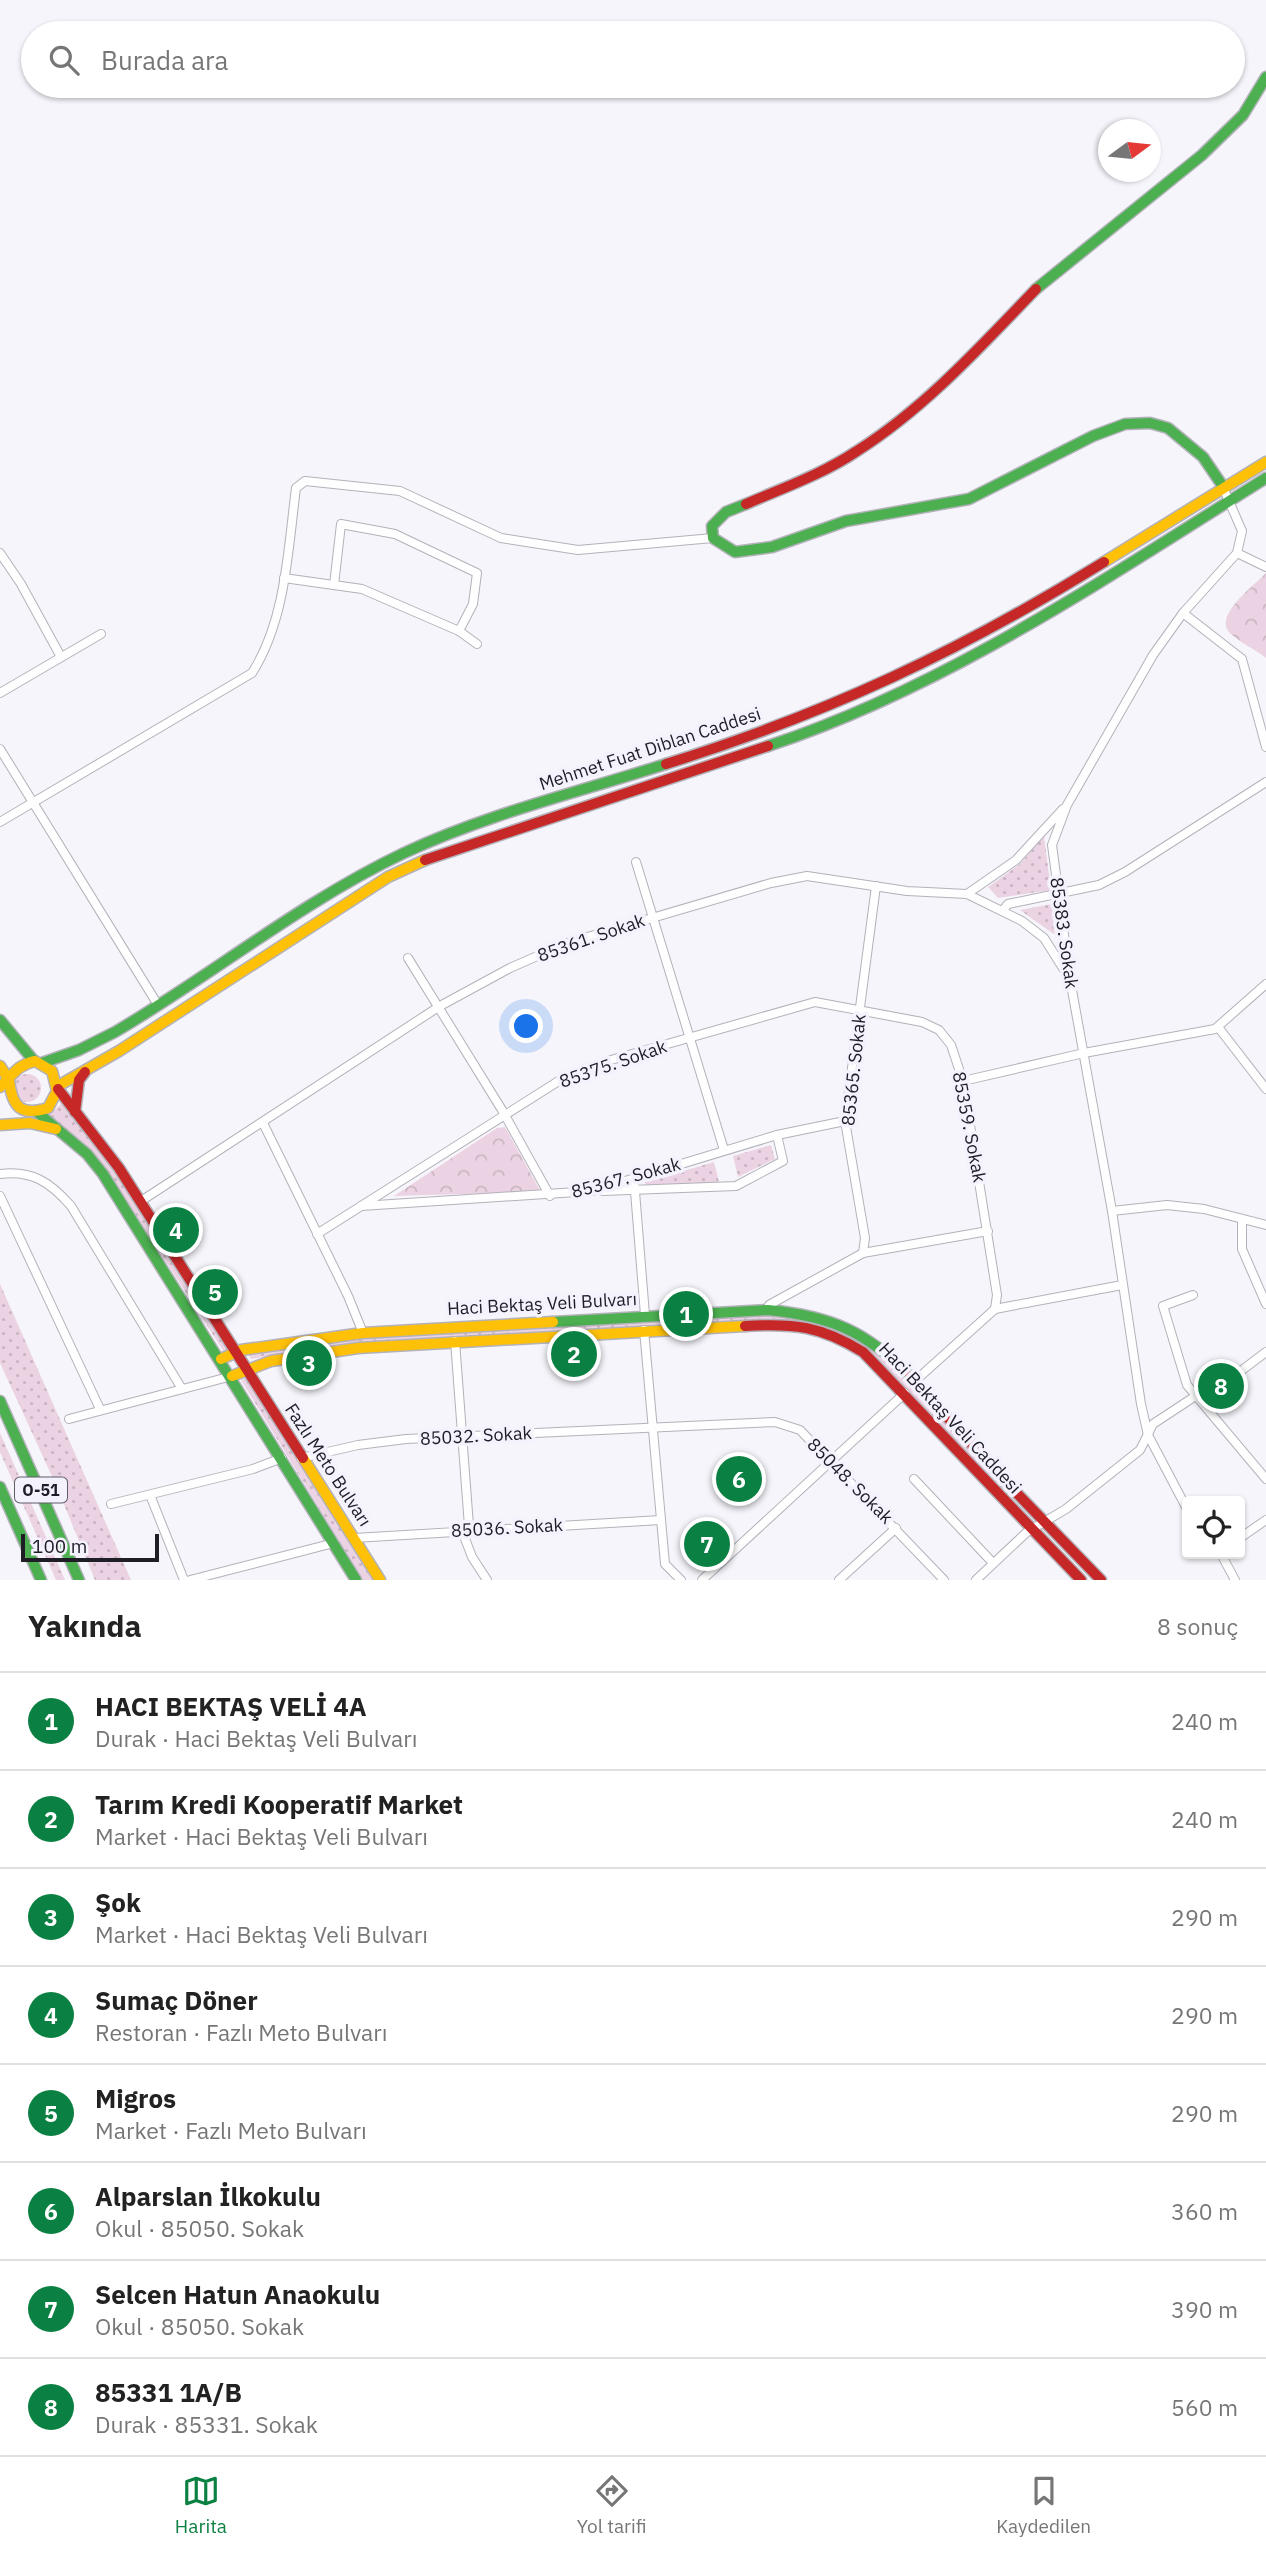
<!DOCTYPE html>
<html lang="tr">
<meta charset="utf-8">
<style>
:root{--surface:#fff;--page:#f6f6f6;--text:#222;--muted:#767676;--line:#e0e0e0;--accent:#0b8043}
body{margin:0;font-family:"IBM Plex Sans",sans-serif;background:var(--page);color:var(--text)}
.controls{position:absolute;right:21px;bottom:21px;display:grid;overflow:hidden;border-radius:7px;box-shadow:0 2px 5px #0004}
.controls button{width:63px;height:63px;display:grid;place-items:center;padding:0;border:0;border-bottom:2px solid var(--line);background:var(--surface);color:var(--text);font:35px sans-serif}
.compass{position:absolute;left:1098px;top:119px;width:63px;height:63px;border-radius:50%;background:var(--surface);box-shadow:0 2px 5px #0004;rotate:75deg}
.scale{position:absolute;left:21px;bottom:18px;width:138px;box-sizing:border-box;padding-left:7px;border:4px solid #1f1d26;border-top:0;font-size:19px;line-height:24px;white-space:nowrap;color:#1f1d26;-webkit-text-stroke:5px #f4f3fd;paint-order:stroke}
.you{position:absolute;left:527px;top:1027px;width:24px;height:24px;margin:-18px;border:5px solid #fff;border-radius:50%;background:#1a73e8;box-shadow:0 0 0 10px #1a73e833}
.badge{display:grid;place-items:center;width:46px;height:46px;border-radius:50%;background:var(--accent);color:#fff;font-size:23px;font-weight:700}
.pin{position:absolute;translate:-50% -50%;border:4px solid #fff;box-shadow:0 2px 7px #0006}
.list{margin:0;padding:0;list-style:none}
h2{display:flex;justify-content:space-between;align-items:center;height:91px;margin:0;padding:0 28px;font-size:30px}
h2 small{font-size:23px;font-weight:400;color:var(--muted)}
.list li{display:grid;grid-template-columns:46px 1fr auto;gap:21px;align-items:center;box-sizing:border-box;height:98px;padding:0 28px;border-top:2px solid var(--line)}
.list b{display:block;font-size:26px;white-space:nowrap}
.list p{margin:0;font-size:23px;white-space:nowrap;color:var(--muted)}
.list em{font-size:23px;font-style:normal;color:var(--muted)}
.icon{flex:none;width:38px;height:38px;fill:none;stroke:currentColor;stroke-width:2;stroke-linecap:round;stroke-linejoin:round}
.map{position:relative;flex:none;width:1266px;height:1580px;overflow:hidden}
.search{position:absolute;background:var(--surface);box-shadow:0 2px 5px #0004;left:21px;right:21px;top:21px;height:77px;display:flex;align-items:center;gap:18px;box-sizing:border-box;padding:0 24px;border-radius:38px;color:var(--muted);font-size:26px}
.sheet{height:875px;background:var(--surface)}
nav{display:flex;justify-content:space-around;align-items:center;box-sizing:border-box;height:98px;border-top:2px solid var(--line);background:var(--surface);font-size:19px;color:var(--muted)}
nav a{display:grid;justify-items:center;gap:4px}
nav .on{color:var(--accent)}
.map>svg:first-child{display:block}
</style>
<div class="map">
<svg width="1266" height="1580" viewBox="0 0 1266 1580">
<defs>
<pattern id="grass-dots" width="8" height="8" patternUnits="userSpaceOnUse" patternTransform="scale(1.75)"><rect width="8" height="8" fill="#ecd3e4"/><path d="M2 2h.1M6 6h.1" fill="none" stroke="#cab5c3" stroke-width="1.8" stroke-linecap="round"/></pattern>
<pattern id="park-crowns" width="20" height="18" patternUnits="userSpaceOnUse" patternTransform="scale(1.75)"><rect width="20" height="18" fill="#ecd3e4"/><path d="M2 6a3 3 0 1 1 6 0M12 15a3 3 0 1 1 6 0" fill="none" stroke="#cab5c3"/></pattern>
</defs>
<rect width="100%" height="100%" fill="#f6f5fb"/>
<g fill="url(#grass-dots)">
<polygon points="1044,836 1051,890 998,898 988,887 1020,864"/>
<polygon points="1052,904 1055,935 1020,910"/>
<circle cx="27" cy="1088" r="14"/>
<polygon points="62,1103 124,1185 228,1349 224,1352 105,1167 84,1143 49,1115"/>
<polygon points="771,1145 775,1159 738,1177 733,1156"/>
<polygon points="714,1162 719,1182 646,1186 645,1182"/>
<polygon points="0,1284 131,1580 95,1580 56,1485 0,1363"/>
<path d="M775 1315C793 1318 816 1318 833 1326 899 1354 978 1460 1027 1515L847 1337C823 1325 802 1320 775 1319L371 1342 251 1359 249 1355 371 1337Z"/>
<polygon points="247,1378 374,1580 363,1580 241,1380"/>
<polygon points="0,1433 65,1580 56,1580 0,1452"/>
</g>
<g fill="url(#park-crowns)">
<path d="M1266 573V658C1255 649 1240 643 1230 633 1213 615 1254 586 1266 573Z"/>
<polygon points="505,1127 541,1192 394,1196 497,1128"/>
</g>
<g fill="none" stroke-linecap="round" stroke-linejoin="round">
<g stroke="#b3b2ba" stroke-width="10">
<g id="street">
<polyline points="0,553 21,584 61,657"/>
<polyline points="1237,553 1266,567"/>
<polyline points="284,578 362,589 459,631 477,644"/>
<polyline points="334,585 341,524 395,534 477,573 473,604 459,631"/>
<polyline points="1183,613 1242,659 1266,747"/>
<polyline points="0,693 101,634"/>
<polyline points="0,749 158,1005"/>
<path d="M0 822 252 673C286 620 288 549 296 488L305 481 400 491 501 538 578 550 713 538"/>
<polyline points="636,862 724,1150"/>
<polyline points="967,894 1016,860 1063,809"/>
<polyline points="1003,910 1008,904 1099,885 1125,872 1266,782"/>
<polyline points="408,958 502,1110 550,1196"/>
<polyline points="1218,1027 1266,1089"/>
<polyline points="963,1081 1084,1053 1215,1029 1266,984"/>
<polyline points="263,1123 348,1296 363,1333"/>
<path d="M0 1174C32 1170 50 1182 71 1206L182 1389"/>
<polyline points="634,1179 645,1315"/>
<polyline points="603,1191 736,1186 783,1161 777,1135"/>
<polyline points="0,1196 100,1409"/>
<polyline points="141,1201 440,1006 510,968 567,943 771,883 807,876 907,891 967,894 1022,921 1044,938 1068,976"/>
<polyline points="361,1206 592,1191 777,1135 845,1121"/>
<polyline points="1112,1211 1167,1205 1204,1209 1266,1225"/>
<polyline points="1242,1219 1242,1249 1266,1304"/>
<polyline points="317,1234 565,1077 611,1060 815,1002 922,1022 939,1030 951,1045 963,1081 997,1295 995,1309"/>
<polyline points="863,1253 865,1238 845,1121 876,886"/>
<polyline points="1193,1295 1163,1306 1187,1385 1266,1479"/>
<polyline points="768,1310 769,1305 863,1253 988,1231"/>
<polyline points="644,1330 665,1564 681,1580"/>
<polyline points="455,1341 469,1526 464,1536 472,1557 487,1580"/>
<polyline points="915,1381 995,1309 1122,1285"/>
<polyline points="69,1419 232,1376"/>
<polyline points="301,1458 358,1445 406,1439 775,1422 800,1430 944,1580"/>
<polyline points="914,1479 993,1563"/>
<polyline points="150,1495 184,1580"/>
<polyline points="111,1504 253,1469 282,1458"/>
<polyline points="1187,1509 1148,1435 1141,1404 1112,1211 1070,979 1052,845 1067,805 1153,655 1183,613 1237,553 1242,531 1222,485"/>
<polyline points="354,1538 661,1520"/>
<polyline points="1240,1538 1266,1520"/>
<polyline points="1221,1554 1235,1580"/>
<polyline points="190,1580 334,1543"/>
<polyline points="702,1580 905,1393"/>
<polyline points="839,1580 896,1528"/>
<polyline points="976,1580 1027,1532 1066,1509 1140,1450 1153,1424 1194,1397 1221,1386 1266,1352"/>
</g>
</g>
<g stroke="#b3b2ba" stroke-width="13">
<g id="fast">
<polyline points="1036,289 1202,155 1243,115 1266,77"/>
<polyline points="746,504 726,512 712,526 713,538 735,552 772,547 846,521 969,499 1093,436 1125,424 1150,423 1168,428 1203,457 1222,485"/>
<path d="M768 746C945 688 1109 576 1266 478"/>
<polyline points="0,1020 34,1061"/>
<path d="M42 1063 79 1050 115 1032C212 975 301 902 404 853 487 814 579 792 666 764"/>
<polyline points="37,1112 87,1154 103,1174 356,1580"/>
<path d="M553 1322 768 1310C830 1316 866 1331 910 1376"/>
<polyline points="0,1401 79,1580"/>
<polyline points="0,1487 41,1580"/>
</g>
</g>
<g stroke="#b3b2ba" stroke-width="13">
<g id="slow">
<polyline points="1104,562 1266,462"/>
<path d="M0 1066 7 1077 9 1080C12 1106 20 1117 48 1108L57 1091 52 1071 35 1061C17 1065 13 1075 0 1087"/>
<polyline points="58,1086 119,1051 388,877 425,860"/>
<polyline points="0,1125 30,1123 56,1129"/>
<polyline points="221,1359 241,1350 363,1333 553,1322"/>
<polyline points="232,1376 271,1361 358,1348 745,1326"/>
<polyline points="303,1458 380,1580"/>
</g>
</g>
<g stroke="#b3b2ba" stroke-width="13">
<g id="jam">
<path d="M746 504C783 488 823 474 857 451 925 408 981 346 1036 289"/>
<path d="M666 764C828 713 959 652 1104 562"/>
<polyline points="425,860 768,746"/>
<polyline points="58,1089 119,1168 303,1458"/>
<polyline points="75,1112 79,1080 85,1072"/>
<path d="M745 1326C794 1323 821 1326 863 1352L1081 1580"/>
<polyline points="910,1376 1006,1482 1101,1580"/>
</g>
</g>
<use href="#street" stroke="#fefefe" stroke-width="8"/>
<use href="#fast" stroke="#4caf50" stroke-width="10"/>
<use href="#slow" stroke="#ffc107" stroke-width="10"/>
<use href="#jam" stroke="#c62828" stroke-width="10"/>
</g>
<g text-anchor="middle" stroke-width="7" stroke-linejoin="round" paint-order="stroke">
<rect fill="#f4f3fd" stroke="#5f5d66" stroke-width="2" x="15" y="1477.5" width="52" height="25" rx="5"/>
<g font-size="16" font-weight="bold" fill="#1f1d26">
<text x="41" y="1496">O-51</text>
</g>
<g font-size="18" fill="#1f1d26" stroke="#f4f3fd">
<text transform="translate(650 749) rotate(-18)" y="6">Mehmet Fuat Diblan Caddesi</text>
<text transform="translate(1064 933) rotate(82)" y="6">85383. Sokak</text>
<text transform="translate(591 938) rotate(-19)" y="6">85361. Sokak</text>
<text transform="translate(613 1064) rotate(-19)" y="6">85375. Sokak</text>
<text transform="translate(854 1070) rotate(-84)" y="6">85365. Sokak</text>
<text transform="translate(969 1127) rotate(79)" y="6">85359. Sokak</text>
<text transform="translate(626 1178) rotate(-15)" y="6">85367. Sokak</text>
<text transform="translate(542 1304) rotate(-3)" y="6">Haci Bektaş Veli Bulvarı</text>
<text transform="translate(950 1418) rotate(47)" y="6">Haci Bektaş Veli Caddesi</text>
<text transform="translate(476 1436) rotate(-3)" y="6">85032. Sokak</text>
<text transform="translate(328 1465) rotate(57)" y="6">Fazlı Meto Bulvarı</text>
<text transform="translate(850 1481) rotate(45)" y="6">85048. Sokak</text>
<text transform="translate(507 1528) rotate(-3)" y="6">85036. Sokak</text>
</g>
</g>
</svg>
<div class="controls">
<button><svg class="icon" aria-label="locate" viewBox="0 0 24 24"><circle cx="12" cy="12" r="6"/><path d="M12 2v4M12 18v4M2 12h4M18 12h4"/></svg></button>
</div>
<svg class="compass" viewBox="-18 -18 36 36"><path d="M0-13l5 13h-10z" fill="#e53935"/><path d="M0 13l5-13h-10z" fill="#767676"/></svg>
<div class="scale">100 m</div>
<div class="you"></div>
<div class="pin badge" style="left:686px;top:1314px">1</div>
<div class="pin badge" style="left:574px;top:1354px">2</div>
<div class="pin badge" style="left:309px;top:1363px">3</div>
<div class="pin badge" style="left:176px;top:1230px">4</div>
<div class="pin badge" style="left:215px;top:1292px">5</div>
<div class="pin badge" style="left:739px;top:1479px">6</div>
<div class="pin badge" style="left:707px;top:1544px">7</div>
<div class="pin badge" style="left:1221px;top:1386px">8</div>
<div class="search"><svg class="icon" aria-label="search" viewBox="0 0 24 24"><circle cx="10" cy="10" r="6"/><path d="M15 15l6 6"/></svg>Burada ara</div>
</div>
<section class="sheet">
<h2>Yakında<small>8 sonuç</small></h2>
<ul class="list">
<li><span class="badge">1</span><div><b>HACI BEKTAŞ VELİ 4A</b><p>Durak · Haci Bektaş Veli Bulvarı</p></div><em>240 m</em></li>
<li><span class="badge">2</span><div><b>Tarım Kredi Kooperatif Market</b><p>Market · Haci Bektaş Veli Bulvarı</p></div><em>240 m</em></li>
<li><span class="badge">3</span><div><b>Şok</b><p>Market · Haci Bektaş Veli Bulvarı</p></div><em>290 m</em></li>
<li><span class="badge">4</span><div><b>Sumaç Döner</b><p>Restoran · Fazlı Meto Bulvarı</p></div><em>290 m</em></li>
<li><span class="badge">5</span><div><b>Migros</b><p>Market · Fazlı Meto Bulvarı</p></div><em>290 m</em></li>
<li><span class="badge">6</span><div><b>Alparslan İlkokulu</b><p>Okul · 85050. Sokak</p></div><em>360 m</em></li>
<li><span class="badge">7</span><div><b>Selcen Hatun Anaokulu</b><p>Okul · 85050. Sokak</p></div><em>390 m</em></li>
<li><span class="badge">8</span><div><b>85331 1A/B</b><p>Durak · 85331. Sokak</p></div><em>560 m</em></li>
</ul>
</section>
<nav>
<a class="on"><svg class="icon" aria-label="map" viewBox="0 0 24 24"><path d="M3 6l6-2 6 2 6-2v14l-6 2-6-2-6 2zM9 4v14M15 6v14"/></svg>Harita</a>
<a><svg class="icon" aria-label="directions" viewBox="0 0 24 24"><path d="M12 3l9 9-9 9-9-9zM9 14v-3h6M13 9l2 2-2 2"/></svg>Yol tarifi</a>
<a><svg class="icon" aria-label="saved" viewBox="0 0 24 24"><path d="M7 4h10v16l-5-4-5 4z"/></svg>Kaydedilen</a>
</nav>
